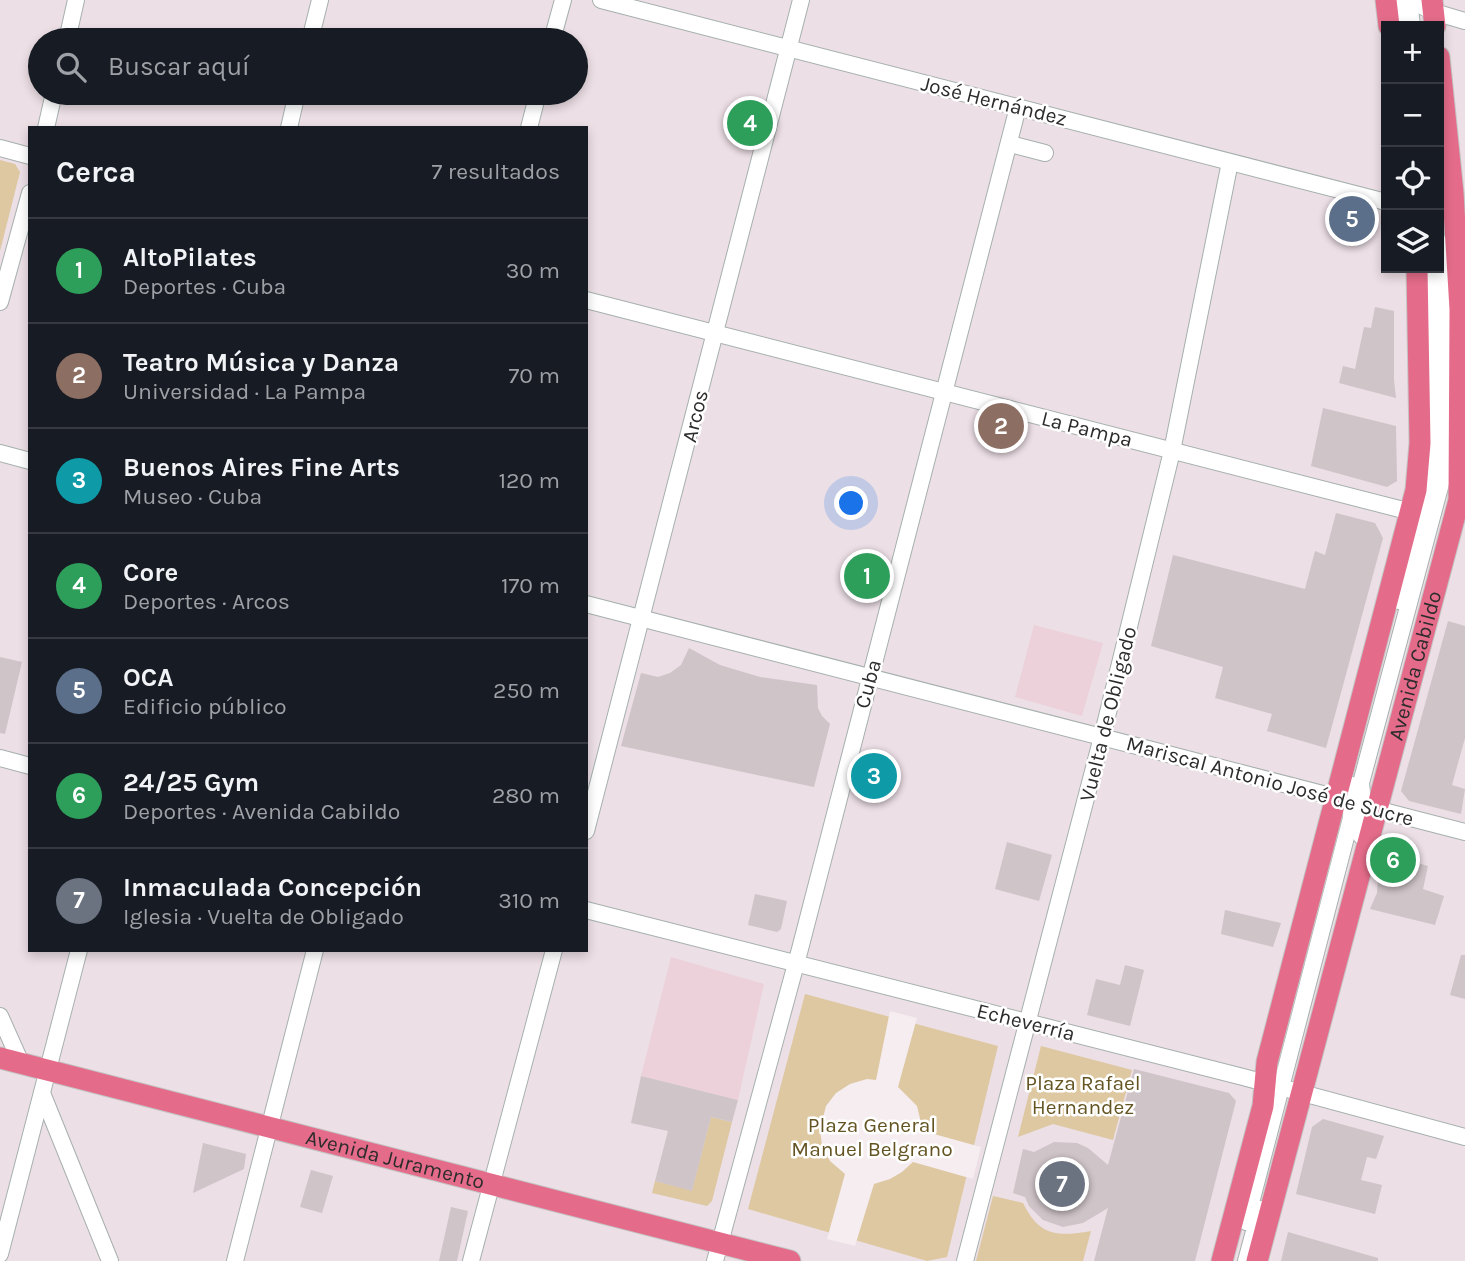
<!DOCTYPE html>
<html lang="es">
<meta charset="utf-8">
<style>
:root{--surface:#171b24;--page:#20242c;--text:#f1f3f6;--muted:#9ea1a6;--line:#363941;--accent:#0b8043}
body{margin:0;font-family:Karla,sans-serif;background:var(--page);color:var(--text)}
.controls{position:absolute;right:21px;top:21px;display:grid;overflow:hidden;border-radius:0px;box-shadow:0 4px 10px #0003}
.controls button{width:63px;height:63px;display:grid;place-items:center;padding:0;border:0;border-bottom:2px solid var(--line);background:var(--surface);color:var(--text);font:35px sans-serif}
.you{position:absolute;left:852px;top:504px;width:24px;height:24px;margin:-18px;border:5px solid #fff;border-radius:50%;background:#1a73e8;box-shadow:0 0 0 10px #1a73e833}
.badge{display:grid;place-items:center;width:46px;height:46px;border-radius:50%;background:var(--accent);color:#fff;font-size:23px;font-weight:700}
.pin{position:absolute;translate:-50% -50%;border:4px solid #fff;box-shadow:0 2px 7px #0006}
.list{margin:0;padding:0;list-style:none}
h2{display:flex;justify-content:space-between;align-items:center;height:91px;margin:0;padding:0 28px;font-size:30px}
h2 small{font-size:23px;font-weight:400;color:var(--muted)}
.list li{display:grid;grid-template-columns:46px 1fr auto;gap:21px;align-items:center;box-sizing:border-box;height:105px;padding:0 28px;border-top:2px solid var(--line)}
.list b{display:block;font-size:26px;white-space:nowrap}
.list p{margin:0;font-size:23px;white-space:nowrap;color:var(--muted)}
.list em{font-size:23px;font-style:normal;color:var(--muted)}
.icon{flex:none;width:38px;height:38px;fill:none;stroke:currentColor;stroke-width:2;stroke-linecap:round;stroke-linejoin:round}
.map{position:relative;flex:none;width:1465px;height:1261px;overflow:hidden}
.search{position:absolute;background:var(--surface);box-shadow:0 4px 10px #0003;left:28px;top:28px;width:560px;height:77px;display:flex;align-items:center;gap:18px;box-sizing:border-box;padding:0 24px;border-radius:38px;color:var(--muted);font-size:26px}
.panel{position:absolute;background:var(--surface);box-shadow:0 4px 10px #0003;left:28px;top:126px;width:560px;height:826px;border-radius:0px}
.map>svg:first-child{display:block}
</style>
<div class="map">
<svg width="1465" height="1261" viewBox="0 0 1465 1261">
<rect width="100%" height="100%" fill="#ecdfe5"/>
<g fill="#ecd1da">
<polygon points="1034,625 1103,643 1082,716 1015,697"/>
<polygon points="671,957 764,984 738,1100 641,1076"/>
</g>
<g fill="#ddc8a1">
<polygon points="0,160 15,164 20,172 0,251"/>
<polygon points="805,994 998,1046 947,1257 927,1261 748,1209"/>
<polygon points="1041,1046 1132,1070 1113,1140 1053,1124 1018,1137"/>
<polygon points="711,1117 732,1122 712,1201 707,1206 652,1193 655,1181 692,1190"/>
<path d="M993 1196 1023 1203C1039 1236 1057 1237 1091 1231L1083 1261H976Z"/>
</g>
<polygon fill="#f5edf0" points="890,1011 917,1018 898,1087 917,1106 923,1131 981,1147 973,1179 913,1162 902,1172 890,1179 874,1184 855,1246 827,1239 845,1174 830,1161 822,1145 820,1130 826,1106 836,1093 850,1084 867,1079 876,1080"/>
<g fill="#cfc4c8">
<polygon points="1375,307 1394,311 1394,380 1396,398 1339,383 1343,366 1355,369 1364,327 1371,328"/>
<polygon points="1323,408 1396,426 1397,481 1387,487 1311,466"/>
<polygon points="1336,513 1375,523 1383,538 1326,748 1267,731 1272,714 1215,698 1223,667 1151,646 1173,555 1305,589 1315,551 1325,555"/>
<polygon points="1448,621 1465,626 1465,738 1452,785 1465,789 1461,814 1409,801 1401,791"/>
<polygon points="689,648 720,665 760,677 817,685 818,708 822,716 830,724 814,787 621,746 641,673 658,677 670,673 681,665"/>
<polygon points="0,657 22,662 5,734 0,733"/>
<polygon points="1007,842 1052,855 1039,901 995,889"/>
<polygon points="1384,853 1428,866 1423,889 1444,896 1435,925 1370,909 1377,893 1378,876"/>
<polygon points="755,894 787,901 781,929 777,932 748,925"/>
<polygon points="1225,910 1281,923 1273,947 1221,934"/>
<polygon points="1461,955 1465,955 1465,999 1450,995"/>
<polygon points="1125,965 1144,970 1130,1026 1087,1015 1096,979 1120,985"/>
<polygon points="1134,1069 1229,1093 1236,1101 1195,1261 1094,1261 1108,1208 1083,1223 1063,1227 1043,1220 1029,1206 1025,1197 1013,1193 1023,1149 1034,1152 1054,1142 1077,1143 1088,1148 1108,1165"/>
<polygon points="641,1076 738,1100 732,1122 711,1117 692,1191 655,1181 668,1131 631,1123"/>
<polygon points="1323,1119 1384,1136 1376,1159 1367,1157 1361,1180 1382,1185 1375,1214 1296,1194 1312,1127"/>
<polygon points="203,1143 246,1154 244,1169 193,1193"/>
<polygon points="311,1170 333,1176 322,1213 300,1207"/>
<polygon points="451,1207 468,1211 457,1261 439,1261"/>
<polygon points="1288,1232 1378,1258 1378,1261 1281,1261"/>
</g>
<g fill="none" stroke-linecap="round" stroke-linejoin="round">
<g stroke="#a6b0ae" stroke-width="18">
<g id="minor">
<polyline points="601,0 1386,202"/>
<polyline points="1396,0 1400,26"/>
<polyline points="1409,0 1434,12 1465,21"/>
<polyline points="1409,0 1412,26"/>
<polyline points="67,40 76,0"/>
<polyline points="310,40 320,0"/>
<polyline points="552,40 563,0"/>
<polyline points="46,128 54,93"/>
<polyline points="289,128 297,93"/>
<polyline points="529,128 538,93"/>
<polyline points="1010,144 1045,153"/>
<polyline points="0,148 30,156"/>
<polyline points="586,300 1419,514"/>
<polyline points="0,302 30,193"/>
<polyline points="0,453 30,461"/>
<polyline points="1399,601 1430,468 1428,268"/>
<polyline points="586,604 1346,800"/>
<polyline points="0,758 30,766"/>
<polyline points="1368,807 1465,832"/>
<polyline points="586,831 801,0"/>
<polyline points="1361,836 1365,821 1361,783 1444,472 1444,294 1439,242"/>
<polyline points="586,910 1243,1077 1465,1137"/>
<polyline points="0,1016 21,1063"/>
<polyline points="42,1093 110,1261"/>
<polyline points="1246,1222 1351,818 1352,785"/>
<polyline points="0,1254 79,950"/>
<polyline points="235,1261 315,950"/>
<polyline points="471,1261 554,950"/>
<polyline points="715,1261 800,949 1018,107"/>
<polyline points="965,1261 1102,737 1172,451 1230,162"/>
<polyline points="1246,1261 1260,1209"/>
</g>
</g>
<g stroke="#c4c4c4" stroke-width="23">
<g id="major">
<polyline points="1386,0 1389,26"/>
<polyline points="1432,0 1435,26"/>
<path id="s1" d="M0 1058 790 1261"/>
<polyline points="1222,1261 1263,1106 1267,1062 1416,490 1420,443 1417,268"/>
<path id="s2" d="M1257 1261 1459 500 1460 309 1453 193 1439 57"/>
</g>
</g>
<use href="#minor" stroke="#fff" stroke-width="16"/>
<use href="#major" stroke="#e46c8a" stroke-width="21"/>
</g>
<g text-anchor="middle" stroke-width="5" stroke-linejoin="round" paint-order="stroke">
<g font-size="21" fill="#2c2c2c" stroke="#fff">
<text transform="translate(994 101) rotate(14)" y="7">José Hernández</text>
<text transform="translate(695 416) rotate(-76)" y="7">Arcos</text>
<text transform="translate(1087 429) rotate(14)" y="7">La Pampa</text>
<text dy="7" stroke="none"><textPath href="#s2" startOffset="616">Avenida Cabildo</textPath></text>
<text transform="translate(868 684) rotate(-75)" y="7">Cuba</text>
<text transform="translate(1108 714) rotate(-76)" y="7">Vuelta de Obligado</text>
<text transform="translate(1270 781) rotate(15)" y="7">Mariscal Antonio José de Sucre</text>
<text transform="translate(1026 1022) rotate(14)" y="7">Echeverría</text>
<text dy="7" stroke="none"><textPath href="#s1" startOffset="408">Avenida Juramento</textPath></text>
</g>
<g font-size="21" fill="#635422" stroke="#fff">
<text x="1083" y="1090">Plaza Rafael<tspan x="1083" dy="24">Hernandez</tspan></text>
<text x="872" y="1132">Plaza General<tspan x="872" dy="24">Manuel Belgrano</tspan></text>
</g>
</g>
</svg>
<div class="controls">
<button>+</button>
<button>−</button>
<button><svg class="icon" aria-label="locate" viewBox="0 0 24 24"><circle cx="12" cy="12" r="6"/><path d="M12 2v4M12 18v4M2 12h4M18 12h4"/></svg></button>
<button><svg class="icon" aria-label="layers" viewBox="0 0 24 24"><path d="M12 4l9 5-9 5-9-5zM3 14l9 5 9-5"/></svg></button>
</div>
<div class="you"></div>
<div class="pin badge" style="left:867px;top:576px;background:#2e9e5b">1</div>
<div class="pin badge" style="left:1001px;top:426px;background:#8d6e63">2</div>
<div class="pin badge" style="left:874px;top:776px;background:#0f9aa8">3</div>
<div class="pin badge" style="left:750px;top:123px;background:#2e9e5b">4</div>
<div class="pin badge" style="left:1352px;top:219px;background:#5c6f8a">5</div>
<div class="pin badge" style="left:1393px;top:860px;background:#2e9e5b">6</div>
<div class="pin badge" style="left:1062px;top:1184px;background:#6b7280">7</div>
<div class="search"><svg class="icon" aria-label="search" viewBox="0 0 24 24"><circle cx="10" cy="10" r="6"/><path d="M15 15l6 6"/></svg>Buscar aquí</div>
<section class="panel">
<h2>Cerca<small>7 resultados</small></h2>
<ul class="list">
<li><span class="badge" style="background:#2e9e5b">1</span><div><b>AltoPilates</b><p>Deportes · Cuba</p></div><em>30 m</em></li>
<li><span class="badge" style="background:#8d6e63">2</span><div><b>Teatro Música y Danza</b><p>Universidad · La Pampa</p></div><em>70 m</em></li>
<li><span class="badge" style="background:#0f9aa8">3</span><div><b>Buenos Aires Fine Arts</b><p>Museo · Cuba</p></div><em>120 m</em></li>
<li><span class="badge" style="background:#2e9e5b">4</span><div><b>Core</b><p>Deportes · Arcos</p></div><em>170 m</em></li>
<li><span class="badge" style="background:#5c6f8a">5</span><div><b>OCA</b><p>Edificio público</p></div><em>250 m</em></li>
<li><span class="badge" style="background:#2e9e5b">6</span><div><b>24/25 Gym</b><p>Deportes · Avenida Cabildo</p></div><em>280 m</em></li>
<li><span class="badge" style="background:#6b7280">7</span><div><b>Inmaculada Concepción</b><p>Iglesia · Vuelta de Obligado</p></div><em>310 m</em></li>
</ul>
</section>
</div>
